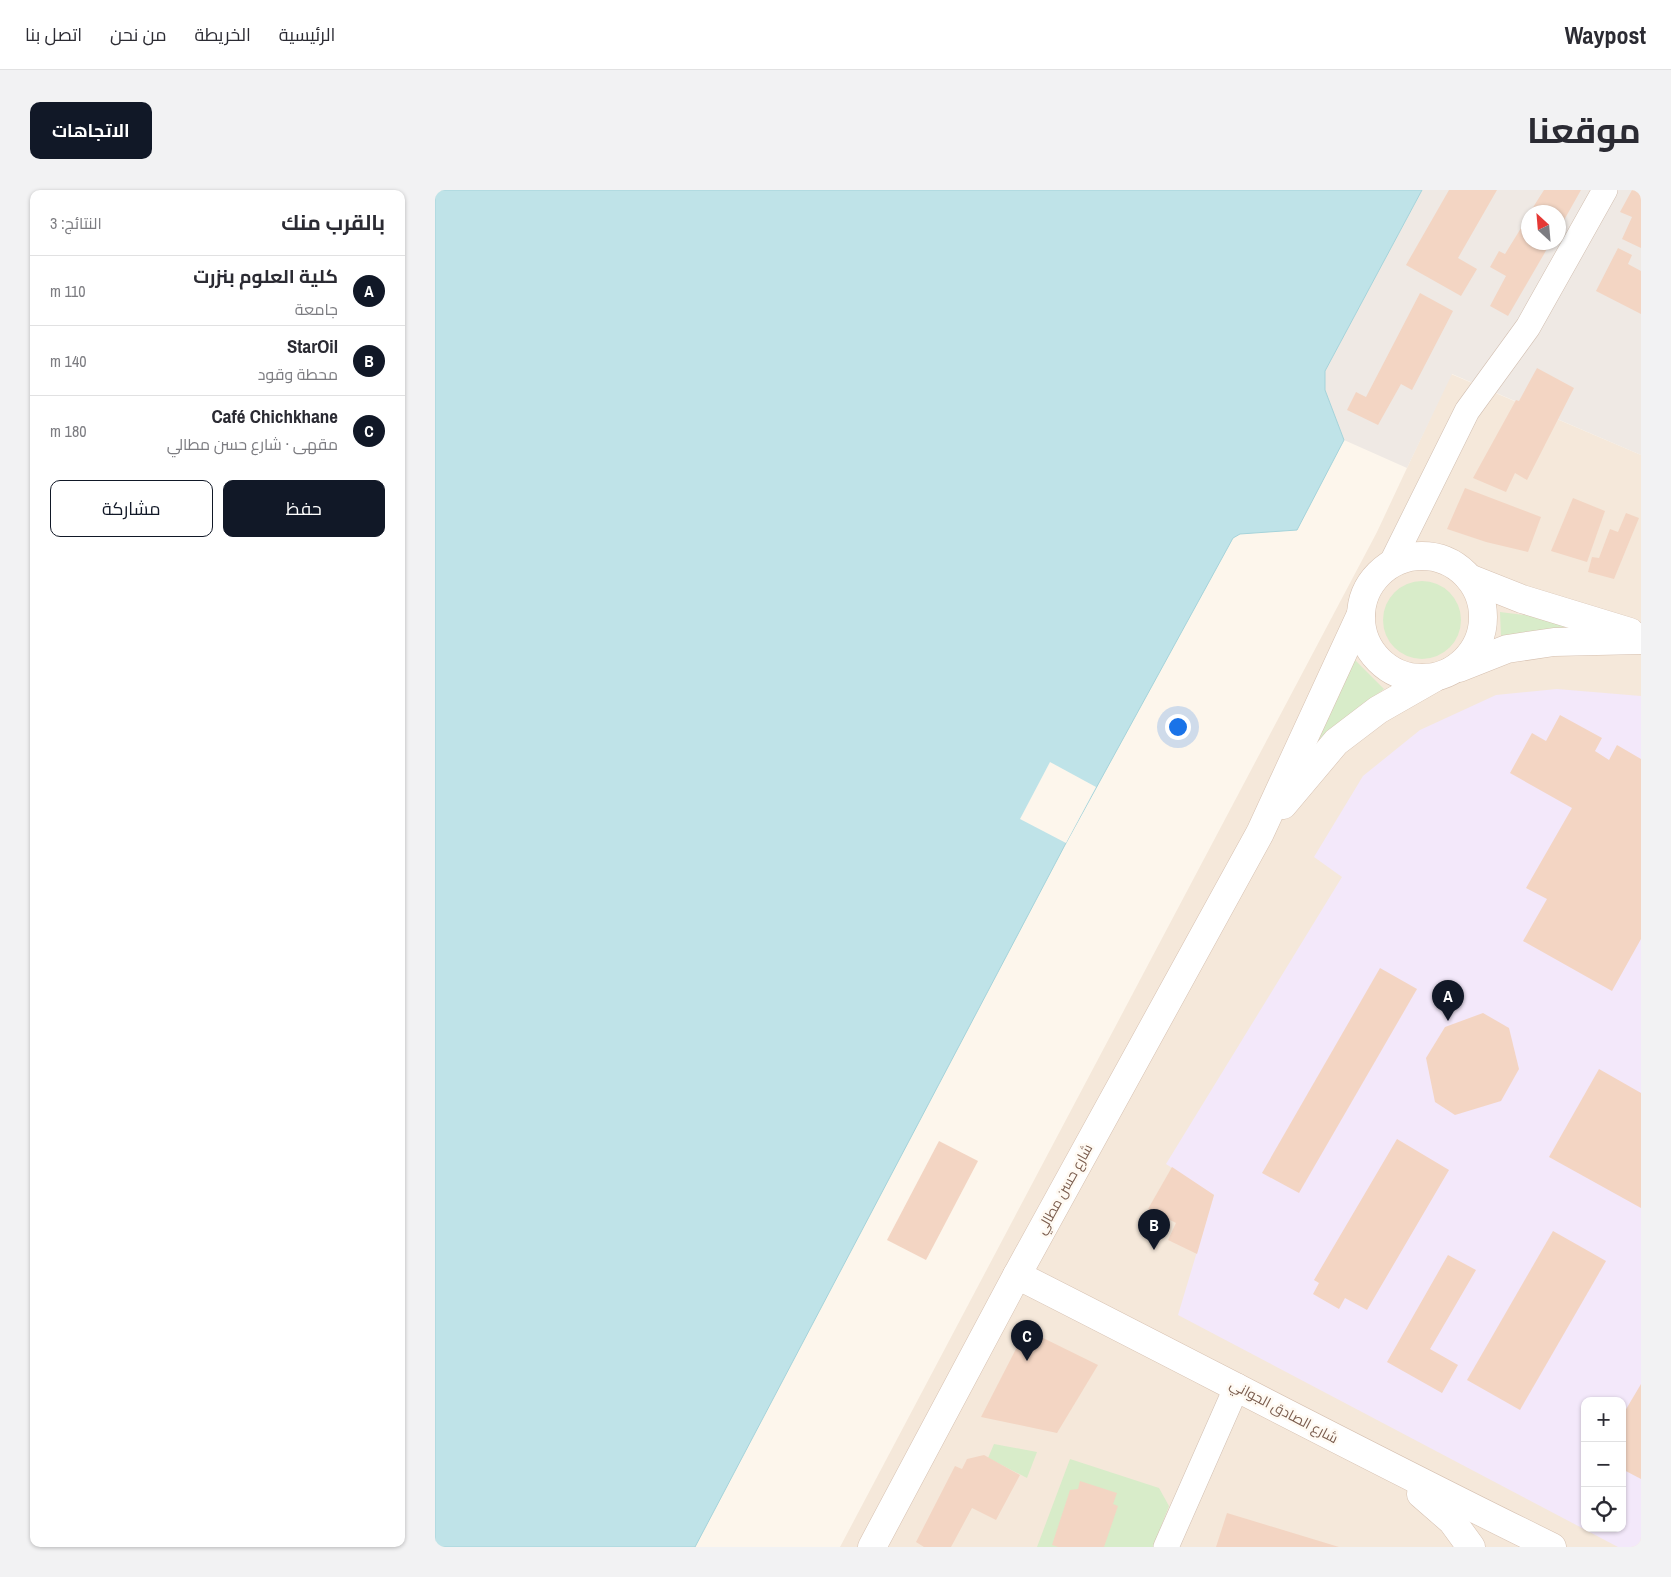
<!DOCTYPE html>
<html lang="ar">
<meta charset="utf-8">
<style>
:root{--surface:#fff;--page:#f2f2f3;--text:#2b2b33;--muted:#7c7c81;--line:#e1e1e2;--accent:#111827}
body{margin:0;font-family:"Archivo Narrow",Cairo,sans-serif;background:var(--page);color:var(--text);direction:rtl}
.controls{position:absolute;right:15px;bottom:15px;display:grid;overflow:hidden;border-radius:10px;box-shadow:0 1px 4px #0004}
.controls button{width:45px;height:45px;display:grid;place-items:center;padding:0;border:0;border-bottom:1px solid var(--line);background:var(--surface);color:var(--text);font:25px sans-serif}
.compass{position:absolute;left:1086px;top:15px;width:45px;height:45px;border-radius:50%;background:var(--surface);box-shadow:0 1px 4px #0004;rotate:334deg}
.you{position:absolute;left:742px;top:536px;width:18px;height:18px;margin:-12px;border:4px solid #fff;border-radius:50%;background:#1a73e8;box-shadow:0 0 0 8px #1a73e833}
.badge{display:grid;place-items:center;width:32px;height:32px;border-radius:50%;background:var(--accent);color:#fff;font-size:16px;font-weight:700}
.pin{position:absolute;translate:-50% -41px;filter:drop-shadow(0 1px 2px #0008)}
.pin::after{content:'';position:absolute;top:26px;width:18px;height:15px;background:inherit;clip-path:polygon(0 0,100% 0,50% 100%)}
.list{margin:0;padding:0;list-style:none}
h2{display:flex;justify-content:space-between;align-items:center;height:65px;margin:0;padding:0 20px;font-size:21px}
h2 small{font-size:16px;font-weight:400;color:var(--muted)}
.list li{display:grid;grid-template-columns:32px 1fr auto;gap:15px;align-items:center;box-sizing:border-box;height:70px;padding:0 20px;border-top:1px solid var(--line)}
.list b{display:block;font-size:19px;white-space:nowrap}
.list p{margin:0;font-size:16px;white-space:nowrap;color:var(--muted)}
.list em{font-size:16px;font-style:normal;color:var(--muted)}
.actions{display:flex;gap:10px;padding:15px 20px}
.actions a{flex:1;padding:11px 0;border:1px solid var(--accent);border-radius:10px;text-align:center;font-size:18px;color:var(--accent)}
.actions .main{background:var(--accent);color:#fff}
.icon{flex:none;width:28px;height:28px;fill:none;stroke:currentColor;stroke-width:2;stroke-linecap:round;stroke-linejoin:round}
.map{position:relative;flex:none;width:1206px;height:1357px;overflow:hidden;direction:ltr;border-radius:10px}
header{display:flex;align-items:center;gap:30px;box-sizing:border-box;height:70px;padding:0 25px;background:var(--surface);border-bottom:1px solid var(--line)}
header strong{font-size:24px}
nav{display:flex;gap:28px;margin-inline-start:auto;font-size:18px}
.intro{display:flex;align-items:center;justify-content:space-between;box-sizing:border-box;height:120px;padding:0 30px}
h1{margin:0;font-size:35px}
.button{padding:12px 22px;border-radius:10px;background:var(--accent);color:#fff;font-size:18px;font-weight:700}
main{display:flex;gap:30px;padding:0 30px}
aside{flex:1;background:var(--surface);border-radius:10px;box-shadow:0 1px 4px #0004}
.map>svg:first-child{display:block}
</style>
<header>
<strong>Waypost</strong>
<nav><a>الرئيسية</a><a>الخريطة</a><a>من نحن</a><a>اتصل بنا</a></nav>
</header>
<div class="intro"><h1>موقعنا</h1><a class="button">الاتجاهات</a></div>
<main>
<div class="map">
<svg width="1206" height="1357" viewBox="0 0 1206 1357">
<rect width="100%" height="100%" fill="#fdf6ec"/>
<path fill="#f5e8da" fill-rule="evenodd" d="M1016 184 1206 265V1357H405L942 342ZM1150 1211H1187V1338H1150Z"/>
<path fill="#efe9e4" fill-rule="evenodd" d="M987 0H1206V265L1017 184 972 278 909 250 890 200V181ZM1094 22H1124V52H1094Z"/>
<path fill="#f3e8fa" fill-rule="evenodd" d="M1122 499 1206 506V1357H1183L743 1125 779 1005 731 974 907 687 879 667 928 586 985 540 1061 505ZM1150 1211H1187V1338H1150Z"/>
<g fill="#d8ecc9">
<circle cx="987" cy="430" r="39"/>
<polygon points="1065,422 1121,429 1158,439 1066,447"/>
<polygon points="920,470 949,499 914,525 887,552 882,550"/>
<polygon points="559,1254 602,1262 592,1288 553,1268"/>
<polygon points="635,1269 724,1298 734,1316 718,1357 602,1357"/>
</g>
<polygon fill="#bfe3e8" stroke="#a5d3da" points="0,0 987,0 890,181 890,200 909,250 862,340 805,344 798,348 631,653 260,1357 0,1357"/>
<polygon fill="#fdf6ec" points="615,572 661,597 631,653 585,629"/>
<g fill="#f3d5c3">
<polygon points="1014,0 1062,0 1023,68 1042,79 1026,106 971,75"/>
<polygon points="1109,0 1146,0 1124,39 1124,22 1095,22"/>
<polygon points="1197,0 1206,0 1206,58 1187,49 1197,27 1185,22"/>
<polygon points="1094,25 1094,52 1116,52 1073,126 1055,116 1071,86 1055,77 1064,61 1070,64"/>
<polygon points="1183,58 1197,65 1193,74 1206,81 1206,124 1161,101"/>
<polygon points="985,103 1018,121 977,200 966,194 943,235 912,220 921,202 931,207"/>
<polygon points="1102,178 1139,198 1092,290 1080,283 1071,302 1038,288 1081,210 1084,211"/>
<polygon points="1030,298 1106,327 1093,362 1051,352 1012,339"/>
<polygon points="1138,308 1170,321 1152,372 1116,361"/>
<polygon points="1191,323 1204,328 1179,389 1153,382 1157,367 1164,368 1175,339 1183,342"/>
<polygon points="1125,525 1167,548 1160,561 1174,570 1182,555 1206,569 1206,749 1177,801 1088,751 1112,709 1091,698 1137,618 1075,583 1097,543 1111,551"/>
<polygon points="945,778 982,799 864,1003 827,983"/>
<polygon points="1048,823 1074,838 1084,879 1066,911 1020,925 1000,912 991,868 1010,837"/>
<polygon points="1164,879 1206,903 1206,1018 1114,967"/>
<polygon points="962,949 1014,980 932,1120 910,1108 904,1119 878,1104 884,1093 879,1090"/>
<polygon points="504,951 543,971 491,1070 452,1050"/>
<polygon points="737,977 779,1005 762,1064 733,1050 741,1033 713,1019"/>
<polygon points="1118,1041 1171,1071 1085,1220 1032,1190"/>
<polygon points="1013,1065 1041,1080 995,1159 1023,1175 1007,1203 952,1172"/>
<polygon points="602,1145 663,1175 622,1243 546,1227 584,1153"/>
<polygon points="1206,1194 1206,1289 1187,1279 1187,1226"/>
<polygon points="549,1265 585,1285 561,1330 537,1318 516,1357 489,1357 481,1352 520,1276 527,1279 532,1269"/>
<polygon points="645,1291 682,1303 678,1314 683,1316 669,1357 623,1357 617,1355 635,1300 643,1299"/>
<polygon points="792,1323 904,1357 781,1357"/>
</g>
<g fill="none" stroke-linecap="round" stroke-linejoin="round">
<g stroke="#d1beb0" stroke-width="26">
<g id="street">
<polyline points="956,374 1032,221 1093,137 1170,0"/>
<polyline points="731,1357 802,1196"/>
</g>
</g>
<g stroke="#d6c0b0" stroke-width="29">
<g id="secondary">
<circle cx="987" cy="427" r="61"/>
<polyline points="1034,388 1087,409 1195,442"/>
<polyline points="1024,478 1072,459 1119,452 1206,450"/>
<polyline points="848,615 901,552 943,520 999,488"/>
<path d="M582 1085C760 1175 937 1269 1117 1357"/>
<polyline points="986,1304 1017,1331 1036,1357"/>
<polyline points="437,1357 582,1085 825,643 926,424"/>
</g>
</g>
<use href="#street" stroke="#fff" stroke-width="25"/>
<use href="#secondary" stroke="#fff" stroke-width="28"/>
</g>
<g text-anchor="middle" stroke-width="5" stroke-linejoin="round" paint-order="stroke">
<g font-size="14" fill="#7a5c4d" stroke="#fffaf3">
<text transform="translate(629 999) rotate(-61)" y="5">شارع حسن مطالي</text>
<text transform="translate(849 1221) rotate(28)" y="5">شارع الصادق الجواني</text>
</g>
</g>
</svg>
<div class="controls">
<button>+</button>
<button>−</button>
<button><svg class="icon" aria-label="locate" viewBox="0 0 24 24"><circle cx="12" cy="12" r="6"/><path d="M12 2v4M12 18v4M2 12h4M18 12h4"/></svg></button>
</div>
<svg class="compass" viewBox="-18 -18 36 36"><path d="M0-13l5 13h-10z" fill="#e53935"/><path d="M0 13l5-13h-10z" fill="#7c7c81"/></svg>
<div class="you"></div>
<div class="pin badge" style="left:1013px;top:831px">A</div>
<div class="pin badge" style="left:719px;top:1060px">B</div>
<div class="pin badge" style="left:592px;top:1171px">C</div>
</div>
<aside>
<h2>بالقرب منك<small>النتائج: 3</small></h2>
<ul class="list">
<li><span class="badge">A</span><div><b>كلية العلوم بنزرت</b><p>جامعة</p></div><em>110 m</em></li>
<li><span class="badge">B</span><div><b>StarOil</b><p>محطة وقود</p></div><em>140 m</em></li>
<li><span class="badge">C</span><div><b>Café Chichkhane</b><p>مقهى · شارع حسن مطالي</p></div><em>180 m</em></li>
</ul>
<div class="actions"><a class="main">حفظ</a><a>مشاركة</a></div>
</aside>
</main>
